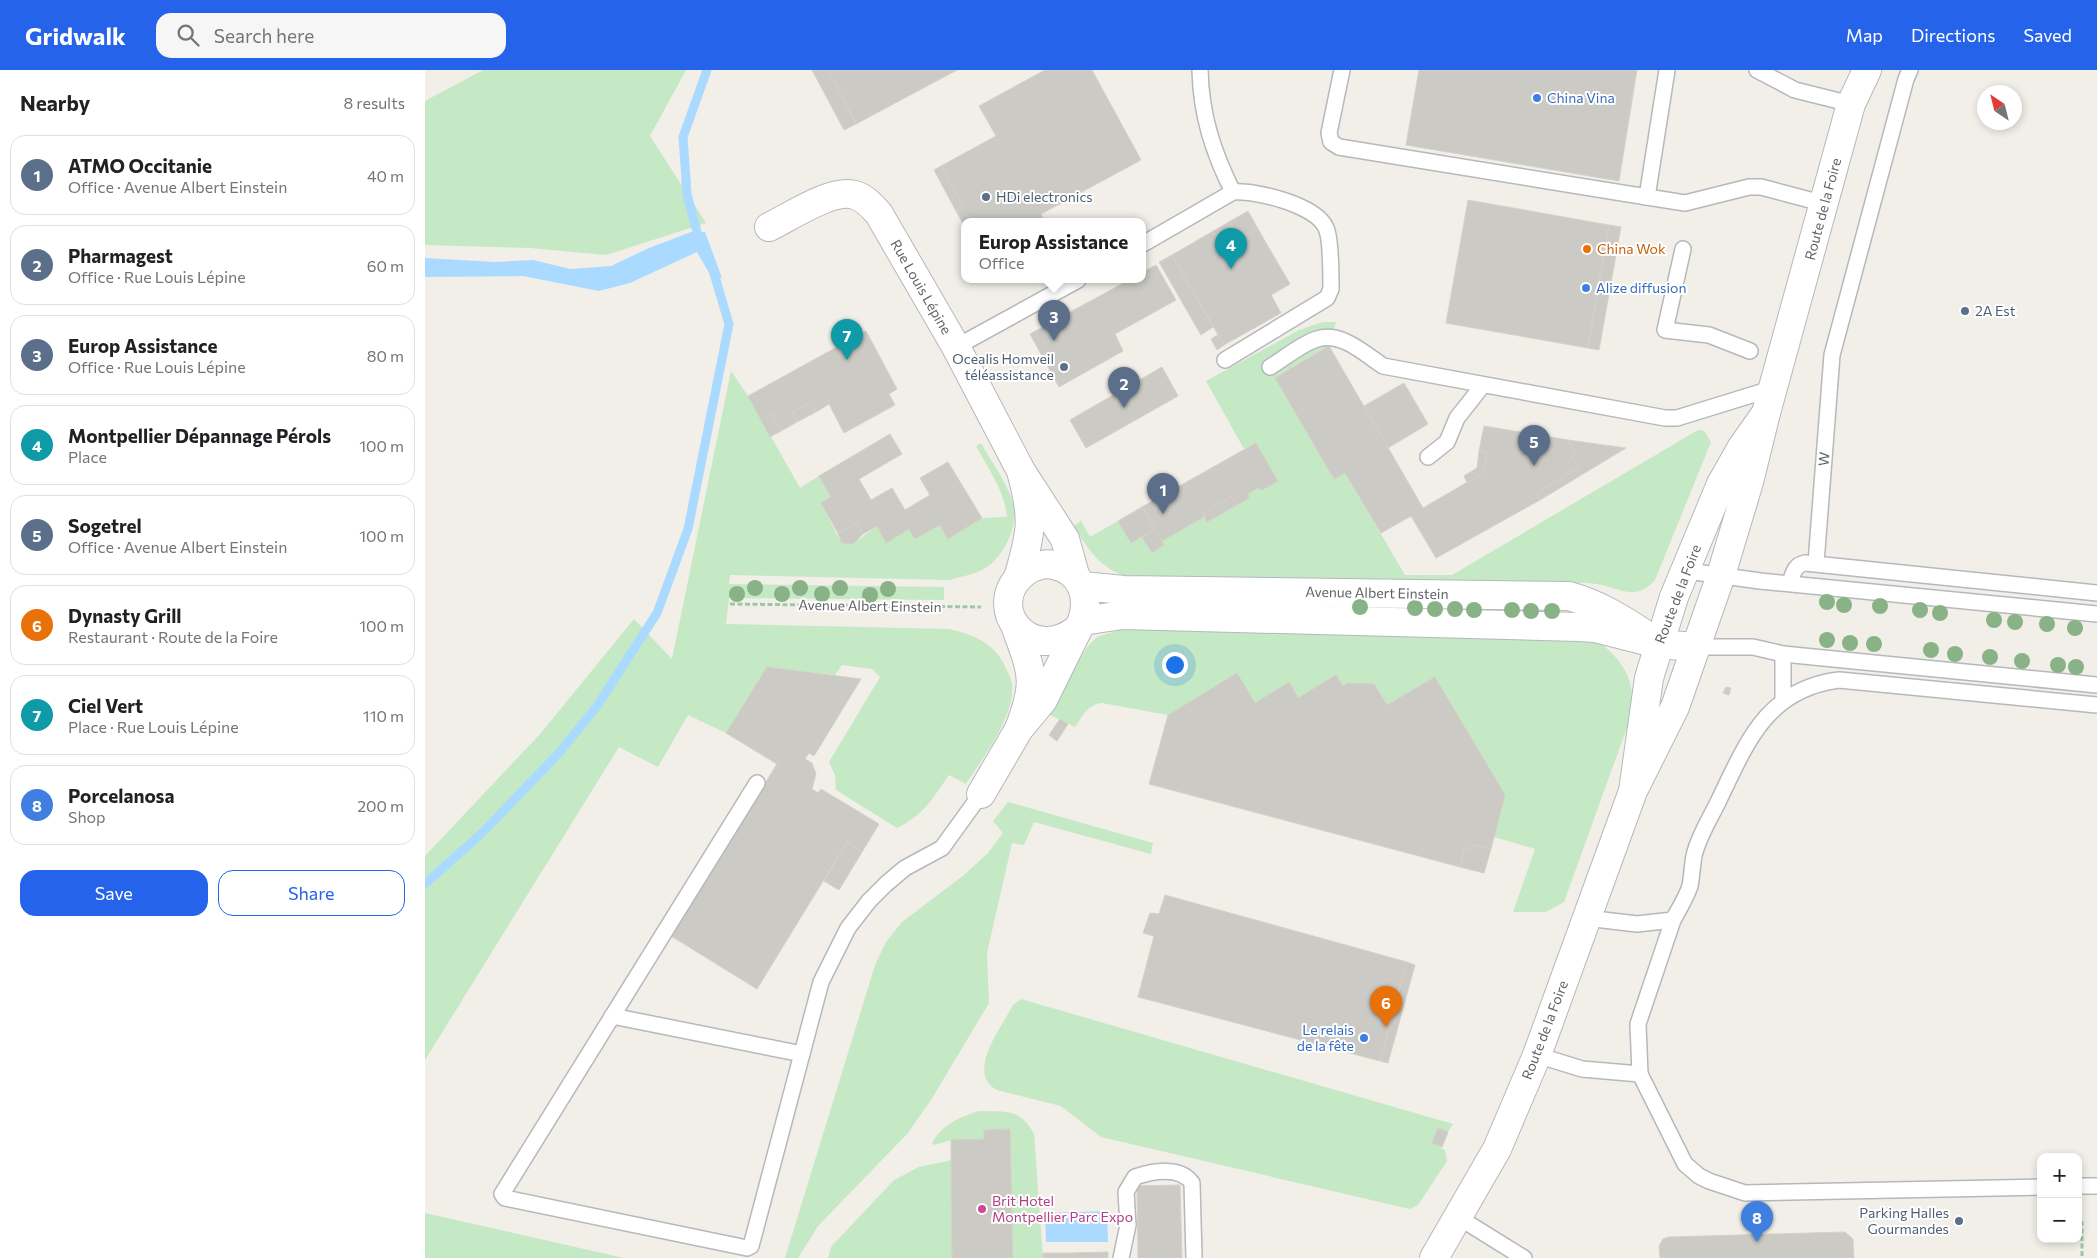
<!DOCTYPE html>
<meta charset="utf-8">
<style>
:root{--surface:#fff;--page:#f6f6f6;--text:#202124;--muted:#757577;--line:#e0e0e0;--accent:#2563eb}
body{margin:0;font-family:Commissioner,sans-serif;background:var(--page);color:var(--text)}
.controls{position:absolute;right:15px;bottom:15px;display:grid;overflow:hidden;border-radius:10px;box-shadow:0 2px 8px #0003}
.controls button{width:45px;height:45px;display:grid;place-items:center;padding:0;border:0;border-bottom:1px solid var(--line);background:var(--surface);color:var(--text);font:25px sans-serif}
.compass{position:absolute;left:1552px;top:15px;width:45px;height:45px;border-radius:50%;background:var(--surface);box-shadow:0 2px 8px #0003;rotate:325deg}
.you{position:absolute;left:749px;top:594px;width:18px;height:18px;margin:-12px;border:4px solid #fff;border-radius:50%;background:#1a73e8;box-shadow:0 0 0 8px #1a73e833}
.badge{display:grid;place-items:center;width:32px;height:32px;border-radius:50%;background:var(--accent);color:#fff;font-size:16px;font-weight:700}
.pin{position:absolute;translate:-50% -41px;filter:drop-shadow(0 1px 2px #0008)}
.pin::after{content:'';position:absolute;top:26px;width:18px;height:15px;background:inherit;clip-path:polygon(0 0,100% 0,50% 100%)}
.popup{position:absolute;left:536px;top:148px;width:185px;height:65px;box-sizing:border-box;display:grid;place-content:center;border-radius:10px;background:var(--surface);filter:drop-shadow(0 1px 4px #0005);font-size:16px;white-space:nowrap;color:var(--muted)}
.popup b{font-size:19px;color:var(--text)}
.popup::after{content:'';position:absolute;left:50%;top:100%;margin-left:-10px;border:10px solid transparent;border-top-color:var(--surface)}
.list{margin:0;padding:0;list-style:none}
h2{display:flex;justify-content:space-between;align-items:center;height:65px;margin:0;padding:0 20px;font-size:21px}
h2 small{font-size:16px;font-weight:400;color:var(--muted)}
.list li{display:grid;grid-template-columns:32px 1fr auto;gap:15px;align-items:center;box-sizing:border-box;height:80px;margin:0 10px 10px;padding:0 10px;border:1px solid var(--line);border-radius:15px}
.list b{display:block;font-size:19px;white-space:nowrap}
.list p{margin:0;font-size:16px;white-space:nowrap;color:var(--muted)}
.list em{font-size:16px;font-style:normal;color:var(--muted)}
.actions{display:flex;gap:10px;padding:15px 20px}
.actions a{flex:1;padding:11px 0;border:1px solid var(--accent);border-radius:15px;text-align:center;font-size:18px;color:var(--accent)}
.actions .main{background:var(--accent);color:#fff}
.icon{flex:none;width:28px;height:28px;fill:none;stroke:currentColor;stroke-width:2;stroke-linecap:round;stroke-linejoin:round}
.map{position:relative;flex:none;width:1672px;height:1188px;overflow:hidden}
header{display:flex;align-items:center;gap:30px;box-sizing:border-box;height:70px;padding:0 25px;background:var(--accent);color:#fff}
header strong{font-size:24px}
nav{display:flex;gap:28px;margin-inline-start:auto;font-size:18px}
.search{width:350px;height:45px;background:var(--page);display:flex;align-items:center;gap:12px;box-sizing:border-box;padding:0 18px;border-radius:15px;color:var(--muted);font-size:19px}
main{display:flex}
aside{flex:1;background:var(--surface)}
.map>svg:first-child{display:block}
</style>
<header>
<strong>Gridwalk</strong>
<div class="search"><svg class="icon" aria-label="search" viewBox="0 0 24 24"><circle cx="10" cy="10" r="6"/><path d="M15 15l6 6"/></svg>Search here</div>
<nav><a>Map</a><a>Directions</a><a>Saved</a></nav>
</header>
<main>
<aside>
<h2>Nearby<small>8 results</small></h2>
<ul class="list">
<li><span class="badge" style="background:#5c6f8a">1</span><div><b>ATMO Occitanie</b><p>Office · Avenue Albert Einstein</p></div><em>40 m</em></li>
<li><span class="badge" style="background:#5c6f8a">2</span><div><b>Pharmagest</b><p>Office · Rue Louis Lépine</p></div><em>60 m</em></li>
<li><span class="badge" style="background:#5c6f8a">3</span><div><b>Europ Assistance</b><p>Office · Rue Louis Lépine</p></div><em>80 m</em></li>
<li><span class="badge" style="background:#0f9aa8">4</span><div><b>Montpellier Dépannage Pérols</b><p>Place</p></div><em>100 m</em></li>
<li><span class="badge" style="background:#5c6f8a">5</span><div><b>Sogetrel</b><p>Office · Avenue Albert Einstein</p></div><em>100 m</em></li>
<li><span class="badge" style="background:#e8710a">6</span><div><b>Dynasty Grill</b><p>Restaurant · Route de la Foire</p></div><em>100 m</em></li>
<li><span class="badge" style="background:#0f9aa8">7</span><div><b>Ciel Vert</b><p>Place · Rue Louis Lépine</p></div><em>110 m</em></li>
<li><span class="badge" style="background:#3f7fe0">8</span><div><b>Porcelanosa</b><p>Shop</p></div><em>200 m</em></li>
</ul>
<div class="actions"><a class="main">Save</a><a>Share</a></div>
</aside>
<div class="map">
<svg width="1672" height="1188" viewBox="0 0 1672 1188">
<rect width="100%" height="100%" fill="#f1efe8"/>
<g fill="#c5e8c5">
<polygon points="58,0 261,0 225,66 281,153 181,185 105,178 0,175 0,31"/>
<path d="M898 252H911L904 276 850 308 909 409 920 403 980 505H1027L1273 360 1279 361 1286 372 1230 510C1210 532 1196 518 1171 514 1162 512 1152 513 1143 513L1139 518 697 505C673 495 662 478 649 456L656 451 665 467 693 451 706 472 717 467 727 482 739 475 737 471 779 447 782 452 831 418 837 420 853 411 831 373 819 379 781 311 874 260Z"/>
<path d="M306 301 323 326 375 418 394 406 406 427 396 433 416 472C428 478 441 463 452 456L461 472 484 459 491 469 515 455 523 468 557 448 582 447C580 421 563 399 551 376L556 373C567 393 585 416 589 438 592 460 577 490 557 500 547 505 534 507 524 510L305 505 304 514 519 517V530L304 528 301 554 524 559C546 564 566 571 578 592 581 599 586 607 587 614 591 645 557 689 541 714L524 705C507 729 499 745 472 758L411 720 410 705 404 692 455 607 447 599 417 595 410 605 342 597 301 663 263 645 233 697 194 677 0 990V786L116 663 209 549 247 589Z"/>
<path d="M704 557 1170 570C1188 581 1206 601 1207 624 1207 633 1205 643 1204 652L1139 832 1121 842H1088L1110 779 1069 767 1080 725 1010 607 962 635 922 613 918 616 911 605 873 628 863 613 830 633 812 604 743 645 677 633C663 634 658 646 650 657L621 643 663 576 672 567Z"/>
<polygon points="583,732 728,773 726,784 609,752 599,775 587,773 562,883 564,933 506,1030 482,1064 393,1156 373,1188 360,1188 450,895 461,872 477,852 539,805 563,783 578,763 568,751"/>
<path d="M596 929 1028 1054 1023 1062 1013 1058 1007 1072 1020 1080 1022 1091 993 1135 985 1139 676 1067 636 1036 572 1020C540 1003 577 957 588 935Z"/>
<path d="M554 1041C581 1042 595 1038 609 1064L618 1188H588L585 1059 559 1060V1069L526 1070 510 1075 507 1073C519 1053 533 1048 554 1041Z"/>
<polygon points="527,1090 527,1188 403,1188 406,1177 469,1110 494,1097"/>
<polygon points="0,1143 199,1188 0,1188"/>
</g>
<g fill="#aadaff">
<polygon points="266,162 280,162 297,208 287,208 272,182 205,213 174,221 98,206 0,207 0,188 70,192 108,190 145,199 186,196 224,178"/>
<polygon points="682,1141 683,1172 621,1172 620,1143"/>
</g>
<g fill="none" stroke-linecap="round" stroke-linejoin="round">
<g stroke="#aadaff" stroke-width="9">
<polyline points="270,172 272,162 262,124 258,67 282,0"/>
<polyline points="0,814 57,763 134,683 172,636 232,543 263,459 304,254 287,197"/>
</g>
</g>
<g fill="#cccac5" stroke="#d6d1c6">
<polygon points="387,0 403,0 431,54 419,60"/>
<polygon points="399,0 532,0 431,54 403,0"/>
<polygon points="620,0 667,0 716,90 616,144 618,149 613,152 540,152 540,157 531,141 538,137 516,96 571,66 554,36"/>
<polygon points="994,0 1212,0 1194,111 981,75"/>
<polygon points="516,96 538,137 531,141 509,100"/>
<polygon points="1043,130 1184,155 1163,278 1021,253"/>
<polygon points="823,141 833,159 814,169 804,152"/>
<polygon points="804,152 814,169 833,159 865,214 846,225 856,243 799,275 747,185"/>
<polygon points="1184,155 1196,157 1174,280 1163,278"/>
<polygon points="747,185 788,257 776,265 734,192"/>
<polygon points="731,195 751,230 690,264 698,281 634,317 605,264 704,210 718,210 718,202"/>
<polygon points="441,261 472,319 464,324 470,335 419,363 404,334 391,342 385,332 367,342 372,352 356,361 347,344 336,350 323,326"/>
<polygon points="793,265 799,275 792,280 786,269"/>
<polygon points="904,276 998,438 1058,403 1062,383 1054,381 1059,356 1143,370 1151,382 1146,387 1154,398 1110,423 1115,430 1011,488 986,446 956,463 920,403 909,409 850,308"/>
<polygon points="737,297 753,326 661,378 645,350"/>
<polygon points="979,313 1003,354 963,378 939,336"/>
<polygon points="385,332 391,342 372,352 367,342"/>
<polygon points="347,344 356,361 345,367 336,350"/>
<polygon points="465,364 477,384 434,409 446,430 467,418 480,440 505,425 495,408 523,392 557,448 523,469 515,455 490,469 484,459 461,473 452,456 438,464 431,453 413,463 396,433 406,427 394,406"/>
<polygon points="1143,370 1201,378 1115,430 1110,423 1154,398 1146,387 1151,382"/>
<polygon points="831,373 853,411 837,420 832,418 823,424 824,428 812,435 806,427 778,444 779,447 737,471 717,437"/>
<polygon points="1054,381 1062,383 1058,403 1042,413 1039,406 1052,398"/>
<polygon points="806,427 812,435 782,452 778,444"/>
<polygon points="717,437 730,459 706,473 693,451"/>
<polygon points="431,453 438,464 429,473 421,474 416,472 413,463"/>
<polygon points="730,459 739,475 727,483 717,467"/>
<polygon points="342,597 436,609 389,686 384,683 380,689 387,693 391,704 387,719 393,723 396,719 454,754 437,782 422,772 332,919 246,866 352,694 301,663"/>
<polygon points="812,603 830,633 864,612 873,628 911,605 918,616 922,613 949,614 962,635 1010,607 1080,725 1066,779 1050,775 1039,781 1035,797 724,714 743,645"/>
<polygon points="1301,617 1306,618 1304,625 1298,623"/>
<polygon points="635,649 643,654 632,671 624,665"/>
<polygon points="422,772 437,782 414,820 399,811"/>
<polygon points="1050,775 1066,779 1059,803 1035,797 1039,781"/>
<polygon points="740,825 982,892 955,991 713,927 729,866 718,863 725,843 734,844"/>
<polygon points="982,892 990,895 963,993 955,991"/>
<polygon points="1013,1058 1023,1062 1017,1077 1007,1073"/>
<polygon points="585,1059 588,1188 527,1188 526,1070 559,1069 559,1060"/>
<polygon points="755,1115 757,1188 713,1188 712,1116"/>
<polygon points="1420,1162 1428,1169 1429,1188 1235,1188 1234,1176 1238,1169 1244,1167"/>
<polygon points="683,1182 683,1188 647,1188 647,1183"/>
<rect x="618" y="1183" width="29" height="5"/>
</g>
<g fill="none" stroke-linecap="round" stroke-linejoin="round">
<g stroke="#b5b8bc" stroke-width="18">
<g id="service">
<path d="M775 0C776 45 788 82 808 122"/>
<polyline points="917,0 904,63 906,72 914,77 1222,127 1242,0"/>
<polyline points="1332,0 1370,20 1426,34"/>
<polyline points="1222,127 1260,133 1324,117 1336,117 1400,134"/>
<path d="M718 174 808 122C831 120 891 135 901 158 906 168 906 206 906 219L902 228 800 290"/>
<polyline points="1258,179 1240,260 1284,265 1325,281"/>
<polyline points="531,277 653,210"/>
<path d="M845 297C860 288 876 274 892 269 916 261 940 284 958 296L1240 348H1252L1349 318"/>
<polyline points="1003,387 1022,372 1032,348 1058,315"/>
<polyline points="1391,493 1407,285 1481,9 1485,0"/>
<polyline points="1256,510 1270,502 1335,511 1672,544"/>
<path d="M1365 513C1368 504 1369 495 1380 493L1672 523"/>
<polyline points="1271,577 1328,577 1358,584 1672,615"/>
<polyline points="1358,630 1358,584"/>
<polyline points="332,713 77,1124 80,1128 322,1178 326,1176 396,912 423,858 444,831 461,814 480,798 517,778 556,724"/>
<path d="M1161 848 1212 854 1248 850C1254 839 1261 828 1265 816 1267 806 1267 796 1269 786 1273 767 1286 747 1294 730 1322 672 1342 619 1414 610L1672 635"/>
<polyline points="1248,850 1213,954 1215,1004 1260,1094 1274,1106 1284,1111 1320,1123 1616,1117"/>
<polyline points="187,946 377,984"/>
<polyline points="1112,985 1157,999 1215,1004"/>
<polyline points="1653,1116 1672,1116"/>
<polyline points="1033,1147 1099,1188"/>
<path d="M696 1188 703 1155 701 1122 710 1107C728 1101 755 1096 767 1113L769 1188"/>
</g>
</g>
<g stroke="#b5b8bc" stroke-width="30">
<g id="minor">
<path d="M344 157C365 147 407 118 430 125 440 128 448 137 454 144L531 277 596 401"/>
<path d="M593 508C607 461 609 448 596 401L640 469 650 505"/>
<path d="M657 516 699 520 1144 526C1172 534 1194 547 1218 563"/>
<polyline points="657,551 698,545 1154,557 1170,558 1233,574 1271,577"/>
<path d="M590 555C607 603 613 610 594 659L618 630 657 551C665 527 657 501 629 495 620 493 608 496 600 502 557 535 604 596 651 560"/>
<polyline points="556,724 594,659"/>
</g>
</g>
<g stroke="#b5b8bc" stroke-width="30">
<g id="tertiary">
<polyline points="1341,343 1426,34 1442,0"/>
<polyline points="1009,1188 1072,1079 1112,985 1208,721 1250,637 1296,505 1324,412 1341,343 1317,377 1296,414 1249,527 1224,608 1208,721"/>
</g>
</g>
<g stroke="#9cc7a9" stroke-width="3" stroke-dasharray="5 2.5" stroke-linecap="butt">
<polyline points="305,534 556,537"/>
<polyline points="1657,1151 1657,1188"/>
</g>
<use href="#service" stroke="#fff" stroke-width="15"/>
<use href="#minor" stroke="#fff" stroke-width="28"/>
<use href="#tertiary" stroke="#fff" stroke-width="28"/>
</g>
<g fill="#89b387">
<circle cx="330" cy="518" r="8"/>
<circle cx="375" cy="518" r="8"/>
<circle cx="415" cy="518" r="8"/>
<circle cx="463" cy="519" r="8"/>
<circle cx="312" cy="524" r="8"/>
<circle cx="357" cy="524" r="8"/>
<circle cx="397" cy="524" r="8"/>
<circle cx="445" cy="525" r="8"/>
<circle cx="1402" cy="532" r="8"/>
<circle cx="1419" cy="535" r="8"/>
<circle cx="1455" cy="536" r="8"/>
<circle cx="935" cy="537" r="8"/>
<circle cx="990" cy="538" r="8"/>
<circle cx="1010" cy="539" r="8"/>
<circle cx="1030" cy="539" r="8"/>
<circle cx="1049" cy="540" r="8"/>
<circle cx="1087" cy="540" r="8"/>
<circle cx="1495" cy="540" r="8"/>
<circle cx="1106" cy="541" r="8"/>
<circle cx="1127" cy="541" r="8"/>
<circle cx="1515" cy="543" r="8"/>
<circle cx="1569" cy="550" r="8"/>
<circle cx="1590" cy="552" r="8"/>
<circle cx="1622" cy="554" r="8"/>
<circle cx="1650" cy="558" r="8"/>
<circle cx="1402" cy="570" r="8"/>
<circle cx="1425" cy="573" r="8"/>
<circle cx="1449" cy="574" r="8"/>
<circle cx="1506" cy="580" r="8"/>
<circle cx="1530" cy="584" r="8"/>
<circle cx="1565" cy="587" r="8"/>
<circle cx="1597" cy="591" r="8"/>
<circle cx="1633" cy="595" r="8"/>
<circle cx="1651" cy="597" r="8"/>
</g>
<g fill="#3f7fe0" stroke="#fff" stroke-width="2">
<circle cx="1112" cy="28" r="5"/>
<circle cx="1161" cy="218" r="5"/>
<circle cx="939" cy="968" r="5"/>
</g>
<g fill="#5c6f8a" stroke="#fff" stroke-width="2">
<circle cx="561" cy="127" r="5"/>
<circle cx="1540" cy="241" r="5"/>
<circle cx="639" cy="297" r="5"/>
<circle cx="1534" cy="1151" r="5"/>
</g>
<circle fill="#e8710a" stroke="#fff" stroke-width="2" cx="1162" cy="179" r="5"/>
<circle fill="#d1479c" stroke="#fff" stroke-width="2" cx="557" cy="1139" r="5"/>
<g text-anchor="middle" stroke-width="4" stroke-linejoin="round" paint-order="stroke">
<g font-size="14" fill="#366cbe" stroke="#fff" text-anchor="start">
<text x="1122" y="33">China Vina</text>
<text x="1171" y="223">Alize diffusion</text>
<text x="929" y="965" text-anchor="end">Le relais<tspan x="929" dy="16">de la fête</tspan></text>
</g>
<g font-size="14" fill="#4e5e75" stroke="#fff" text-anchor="start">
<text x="571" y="132">HDi electronics</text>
<text x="1550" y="246">2A Est</text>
<text x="629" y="294" text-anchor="end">Ocealis Homveil<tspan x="629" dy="16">téléassistance</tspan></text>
<text x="1524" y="1148" text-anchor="end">Parking Halles<tspan x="1524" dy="16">Gourmandes</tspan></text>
</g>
<g font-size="14" fill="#5f6368" stroke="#fff">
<text transform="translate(1398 139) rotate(-75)" y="5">Route de la Foire</text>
<text transform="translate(496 217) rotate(60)" y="5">Rue Louis Lépine</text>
<text transform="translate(1399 389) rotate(-86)" y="5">W</text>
<text transform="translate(952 523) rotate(1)" y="5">Avenue Albert Einstein</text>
<text transform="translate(1253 524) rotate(-69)" y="5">Route de la Foire</text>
<text transform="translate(445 536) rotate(1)" y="5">Avenue Albert Einstein</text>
<text transform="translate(1120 960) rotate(-69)" y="5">Route de la Foire</text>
</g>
<g font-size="14" fill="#c56008" stroke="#fff" text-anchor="start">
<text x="1172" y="184">China Wok</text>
</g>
<g font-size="14" fill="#b23c85" stroke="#fff" text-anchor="start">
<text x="567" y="1136">Brit Hotel<tspan x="567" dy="16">Montpellier Parc Expo</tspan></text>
</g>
</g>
</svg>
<div class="controls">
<button>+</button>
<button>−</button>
</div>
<svg class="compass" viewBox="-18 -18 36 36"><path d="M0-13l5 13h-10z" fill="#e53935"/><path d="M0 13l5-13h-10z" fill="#757577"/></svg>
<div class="you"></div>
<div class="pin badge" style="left:738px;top:444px;background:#5c6f8a">1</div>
<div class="pin badge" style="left:699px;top:338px;background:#5c6f8a">2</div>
<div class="pin badge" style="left:629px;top:271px;background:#5c6f8a">3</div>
<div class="popup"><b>Europ Assistance</b>Office</div>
<div class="pin badge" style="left:806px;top:199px;background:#0f9aa8">4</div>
<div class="pin badge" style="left:1109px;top:396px;background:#5c6f8a">5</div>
<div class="pin badge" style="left:961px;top:957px;background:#e8710a">6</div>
<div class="pin badge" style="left:422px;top:290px;background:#0f9aa8">7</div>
<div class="pin badge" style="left:1332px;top:1172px;background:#3f7fe0">8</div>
</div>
</main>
